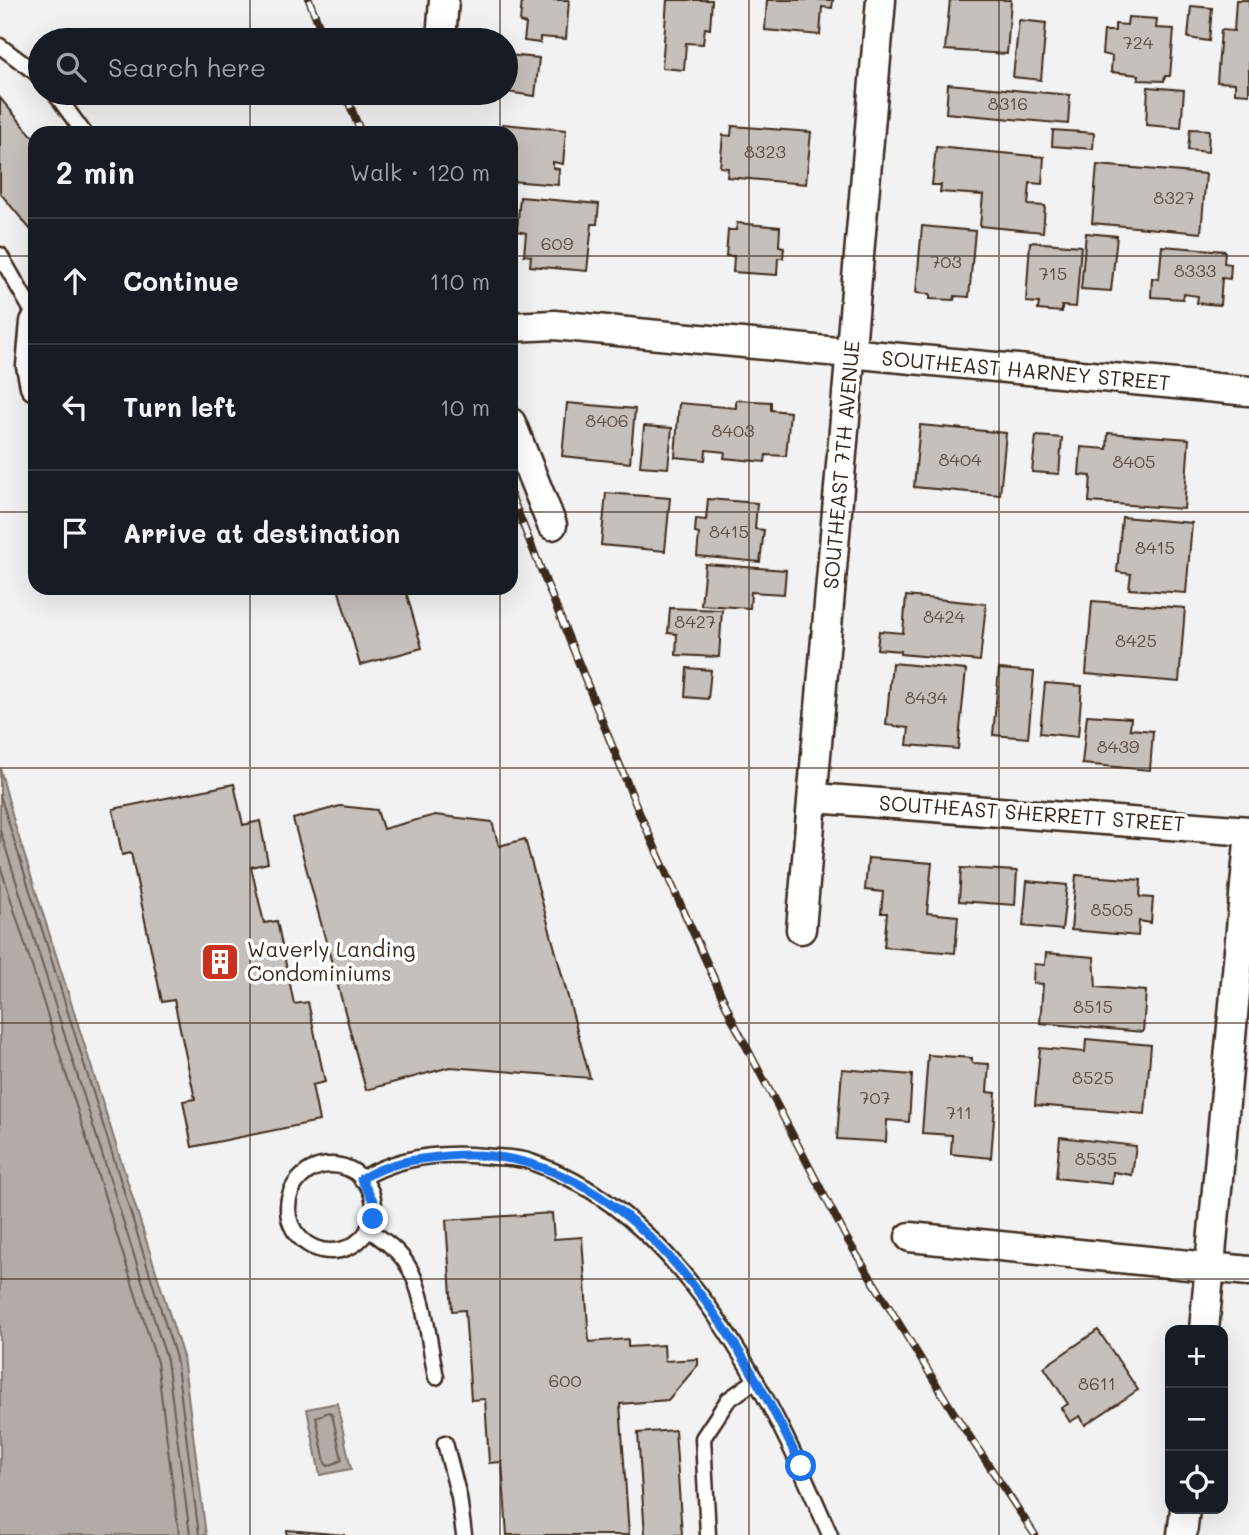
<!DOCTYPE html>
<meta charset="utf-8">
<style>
:root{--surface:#171b24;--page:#20242c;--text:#f1f3f6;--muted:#9ea1a6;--line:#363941}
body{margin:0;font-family:Mali,sans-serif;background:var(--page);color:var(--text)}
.controls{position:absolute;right:21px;bottom:21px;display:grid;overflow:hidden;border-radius:14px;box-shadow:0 7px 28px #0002}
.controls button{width:63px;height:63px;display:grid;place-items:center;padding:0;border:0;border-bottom:2px solid var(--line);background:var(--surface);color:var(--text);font:35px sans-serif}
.stop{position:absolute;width:21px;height:21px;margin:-16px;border:5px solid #1a73e8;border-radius:50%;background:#fff}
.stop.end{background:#1a73e8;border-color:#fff;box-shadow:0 2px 7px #0008}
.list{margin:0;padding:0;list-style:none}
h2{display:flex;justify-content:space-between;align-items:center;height:91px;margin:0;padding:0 28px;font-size:30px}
h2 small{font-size:23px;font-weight:400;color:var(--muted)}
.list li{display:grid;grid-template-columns:46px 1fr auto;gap:21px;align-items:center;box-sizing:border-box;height:126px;padding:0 28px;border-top:2px solid var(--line)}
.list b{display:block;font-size:26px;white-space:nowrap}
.list em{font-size:23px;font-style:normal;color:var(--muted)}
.icon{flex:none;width:38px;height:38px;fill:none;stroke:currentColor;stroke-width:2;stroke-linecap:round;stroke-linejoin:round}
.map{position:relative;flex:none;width:1249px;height:1535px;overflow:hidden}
.search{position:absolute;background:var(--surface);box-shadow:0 7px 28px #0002;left:28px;top:28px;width:490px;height:77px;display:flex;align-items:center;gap:18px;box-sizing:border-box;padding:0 24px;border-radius:38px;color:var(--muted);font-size:26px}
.panel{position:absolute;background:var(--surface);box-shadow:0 7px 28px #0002;left:28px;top:126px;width:490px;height:469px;border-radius:21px}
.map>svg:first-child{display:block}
</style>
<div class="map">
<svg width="1249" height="1535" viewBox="0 0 1249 1535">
<rect width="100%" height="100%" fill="#f3f2f2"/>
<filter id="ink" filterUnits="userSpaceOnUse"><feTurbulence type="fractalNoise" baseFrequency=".0143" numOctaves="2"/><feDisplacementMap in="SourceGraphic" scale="14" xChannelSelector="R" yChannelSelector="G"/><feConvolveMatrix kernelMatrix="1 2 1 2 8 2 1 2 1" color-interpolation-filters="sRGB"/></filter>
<g filter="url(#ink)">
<g fill="#b2aba7" stroke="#827770" stroke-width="2">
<polygon points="0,768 14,822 183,1357 206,1535 0,1535"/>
<polygon points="337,1403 351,1469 320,1475 307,1409"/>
</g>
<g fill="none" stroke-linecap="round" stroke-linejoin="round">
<g stroke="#6b5e55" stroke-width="2">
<polyline points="0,795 176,1358 199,1535"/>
<polyline points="0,830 167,1360 190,1535"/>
<polyline points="0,865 157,1362 179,1535"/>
<polygon points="329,1412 332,1414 342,1460 328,1466 325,1463 316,1417"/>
</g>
</g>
<g fill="#c6c0bd" stroke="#3b2a1e" stroke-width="2">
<polygon points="522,0 569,0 566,39 540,37 540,43 524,41 526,24 520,22"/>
<polygon points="667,0 712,0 710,29 705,28 703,44 686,43 684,70 662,68"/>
<polygon points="767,0 833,0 832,8 822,7 820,35 765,30"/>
<polygon points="950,0 1011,0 1007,54 945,50"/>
<polygon points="1236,0 1249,0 1249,94 1235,93 1235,83 1217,82 1221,30 1234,31"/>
<polygon points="1191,6 1212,8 1209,41 1188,38"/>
<polygon points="1128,17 1157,19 1156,28 1174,29 1170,76 1165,76 1164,81 1138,80 1139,75 1111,72 1112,56 1102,54 1104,31 1115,31 1115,24 1127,25"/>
<polygon points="1019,20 1046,23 1041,80 1013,77"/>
<polygon points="507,55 539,58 535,96 506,92"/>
<polygon points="948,84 1070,95 1068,124 946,113"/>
<polygon points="1148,87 1184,90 1181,128 1146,125"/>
<polygon points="0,98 35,139 35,235 0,193"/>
<polygon points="502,124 566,130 563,164 553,162 553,168 559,169 558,185 511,181 511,133 501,133"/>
<polygon points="732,126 811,132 806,184 727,177 728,168 720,167 723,135 731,136"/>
<polygon points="1190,129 1209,130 1208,152 1188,150"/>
<polygon points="1053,130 1094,133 1093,149 1052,146"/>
<polygon points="936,147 1044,157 1042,184 1030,183 1028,205 1045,206 1043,232 980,226 983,195 940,192 941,185 932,185"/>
<polygon points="1097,165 1206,174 1201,233 1092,223"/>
<polygon points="520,197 599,204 597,224 592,224 587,271 530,266 531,256 524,255 526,233 517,231"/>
<polygon points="737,223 780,227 779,246 784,247 783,258 778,258 777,275 733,272 734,256 726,256 728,230 736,230"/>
<polygon points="922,226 975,231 969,297 955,296 954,300 930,299 930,294 916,293"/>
<polygon points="1086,233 1117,236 1111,291 1081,289"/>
<polygon points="1030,242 1081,246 1076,307 1062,306 1062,312 1038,310 1039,303 1026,302"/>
<polygon points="1162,246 1225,251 1224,263 1231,264 1230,279 1222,278 1220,305 1197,303 1198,296 1184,294 1183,299 1151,297 1152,278 1159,279"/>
<polygon points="736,400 771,402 771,410 790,412 786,456 766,455 765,462 724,458 725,452 706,450 705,460 675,457 679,403 736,408"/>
<polygon points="567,403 635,409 630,463 562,456"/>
<polygon points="920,425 1006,433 1000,495 914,487"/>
<polygon points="644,426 672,428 668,468 640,466"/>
<polygon points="1108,433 1189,439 1184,509 1089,502 1091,476 1079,475 1081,447 1107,449"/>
<polygon points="1036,436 1062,438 1059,474 1032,472"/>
<polygon points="606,493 670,498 665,551 601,545"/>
<polygon points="708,499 757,503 755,529 764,530 760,562 697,556 699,534 695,533 696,519 706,520"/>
<polygon points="1122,517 1192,523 1186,593 1129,589 1131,574 1117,572"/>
<polygon points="705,564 786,570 784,594 751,592 750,608 701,605"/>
<polygon points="338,588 405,588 422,648 360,665"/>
<polygon points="906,596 986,604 980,661 900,654 901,651 877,649 879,631 903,633"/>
<polygon points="1092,601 1185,608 1179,682 1086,674"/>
<polygon points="670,608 722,610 719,657 676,655 677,634 668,633"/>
<polygon points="892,663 966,670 958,749 907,745 909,728 886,725"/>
<polygon points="687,668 711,670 708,699 685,697"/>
<polygon points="999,669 1034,672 1028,738 993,735"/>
<polygon points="1045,683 1082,686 1078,737 1040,733"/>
<polygon points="1087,715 1131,718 1130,729 1153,731 1150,770 1082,764"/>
<polygon points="234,784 243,825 260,821 268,863 251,867 264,923 277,921 294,1004 308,1002 325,1082 312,1085 319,1121 192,1147 183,1101 195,1099 174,1000 162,1002 131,853 122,855 113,809"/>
<polygon points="340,806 377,810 383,829 435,815 492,822 499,846 525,839 590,1078 450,1067 366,1090 293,819"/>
<polygon points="868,858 932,863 927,913 958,916 955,953 884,947 887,913 881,913 883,892 865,890"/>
<polygon points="961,868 1017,871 1015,905 959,901"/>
<polygon points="1076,875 1141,880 1140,897 1153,898 1151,923 1139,921 1138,936 1071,930"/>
<polygon points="1027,881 1067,885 1062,930 1023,926"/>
<polygon points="1046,953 1094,957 1096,987 1146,991 1143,1032 1040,1023 1043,984 1033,983 1034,964 1045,965"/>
<polygon points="1086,1039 1151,1045 1145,1114 1035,1105 1040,1048 1085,1052"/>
<polygon points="928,1055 972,1058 972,1063 989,1064 987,1092 996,1093 991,1158 951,1154 952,1135 922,1133"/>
<polygon points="842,1069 912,1075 909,1122 887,1120 886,1142 837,1139"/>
<polygon points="1060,1137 1136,1146 1132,1175 1113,1172 1112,1184 1056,1178"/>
<polygon points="552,1213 554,1239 582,1237 589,1342 628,1339 628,1347 664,1345 665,1361 698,1359 698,1365 668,1400 620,1404 629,1535 507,1535 502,1462 489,1463 485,1399 471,1400 465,1310 452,1311 446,1220"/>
<polygon points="1098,1330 1138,1390 1085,1425 1080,1416 1070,1422 1061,1408 1068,1404 1044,1367"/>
<polygon points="675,1430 682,1535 645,1535 638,1433"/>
<polygon points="287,1530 345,1535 287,1535"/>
</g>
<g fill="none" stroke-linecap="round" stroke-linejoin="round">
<g stroke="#3b2a1e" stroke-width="19">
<g id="service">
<polyline points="0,46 40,76"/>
<polyline points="55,93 84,133"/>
<polyline points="0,255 35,316"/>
<circle cx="331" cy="1208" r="43"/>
<path d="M361 1179C397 1157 442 1152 484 1156 499 1158 517 1157 531 1162 684 1214 771 1397 830 1535"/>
<path d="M368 1229C382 1239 399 1250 408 1266 425 1293 429 1345 436 1377"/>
<polyline points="445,1443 459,1497 464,1535"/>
<polyline points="708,1535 703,1438 728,1400 756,1380"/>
</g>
</g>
<g stroke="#3b2a1e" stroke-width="33">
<g id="minor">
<polyline points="441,40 444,0"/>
<polyline points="35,322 31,366 35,386"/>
<polyline points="511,327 554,325 1249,391"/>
<polyline points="511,423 552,525"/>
<polyline points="814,798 1249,831"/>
<polyline points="801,929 881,0"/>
<polyline points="910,1237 1249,1271"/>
<polyline points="1204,1330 1249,842"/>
<polyline points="1182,1535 1185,1509"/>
</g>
</g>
<use href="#service" stroke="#fff" stroke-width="14"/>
<use href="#minor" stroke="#fff" stroke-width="28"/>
<g stroke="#3b2a1e" stroke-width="8">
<g id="rail">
<polyline points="309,0 325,40"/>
<polyline points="345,93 361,133"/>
<polyline points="511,495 638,810 734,1023 847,1239 954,1413 1035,1535"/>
</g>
</g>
<use href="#rail" stroke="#fff" stroke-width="5" stroke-dasharray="16" stroke-linecap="butt"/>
</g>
</g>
<g fill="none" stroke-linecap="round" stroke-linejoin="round" filter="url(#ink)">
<path stroke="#1a73e8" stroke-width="9" d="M373 1219 374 1202 361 1179C390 1162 415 1159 448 1156 624 1140 736 1329 801 1466"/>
</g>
<path fill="none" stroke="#3b2a1e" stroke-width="2" stroke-opacity="0.55" d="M250 0V40M500 0V40M749 0V1535M999 0V1535M250 93V133M500 93V133M0 256H35M511 256H1249M0 512H35M511 512H1249M250 588V1535M500 588V1535M0 768H1249M0 1023H1249M0 1279H1249"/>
<defs>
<g id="building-square" transform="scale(2.0125)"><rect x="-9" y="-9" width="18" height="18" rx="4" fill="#c8321e" stroke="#fff"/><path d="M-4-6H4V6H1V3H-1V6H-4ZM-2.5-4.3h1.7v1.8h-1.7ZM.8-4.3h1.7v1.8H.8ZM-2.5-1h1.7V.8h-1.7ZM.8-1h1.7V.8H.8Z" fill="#fff"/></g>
</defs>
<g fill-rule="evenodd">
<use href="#building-square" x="220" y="962"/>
</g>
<g text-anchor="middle" stroke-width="7" stroke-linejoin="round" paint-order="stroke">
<g font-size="18" fill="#5e5046">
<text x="1138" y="49">724</text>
<text x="1008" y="110">8316</text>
<text x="765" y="158">8323</text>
<text x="1174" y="204">8327</text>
<text x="557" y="250">609</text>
<text x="946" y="268">703</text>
<text x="1195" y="277">8333</text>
<text x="1053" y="280">715</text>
<text x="607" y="427">8406</text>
<text x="733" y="437">8403</text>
<text x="960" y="466">8404</text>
<text x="1134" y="468">8405</text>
<text x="729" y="538">8415</text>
<text x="1155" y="554">8415</text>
<text x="944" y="623">8424</text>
<text x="695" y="628">8427</text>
<text x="1136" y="647">8425</text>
<text x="926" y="704">8434</text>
<text x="1118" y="753">8439</text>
<text x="1112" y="916">8505</text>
<text x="1093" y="1013">8515</text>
<text x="1093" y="1084">8525</text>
<text x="875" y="1104">707</text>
<text x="959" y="1119">711</text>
<text x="1096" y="1165">8535</text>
<text x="565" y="1387">600</text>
<text x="1097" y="1390">8611</text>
</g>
<g font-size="21" fill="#3b2a1e" stroke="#fff">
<text transform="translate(1026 371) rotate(5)" y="7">SOUTHEAST HARNEY STREET</text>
<text transform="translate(842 465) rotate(-85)" y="7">SOUTHEAST 7TH AVENUE</text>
<text transform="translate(1032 814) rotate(4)" y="7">SOUTHEAST SHERRETT STREET</text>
</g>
<g font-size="21" fill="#3b2a1e" stroke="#fff" text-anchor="start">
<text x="247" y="957">Waverly Landing<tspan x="247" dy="24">Condominiums</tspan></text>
</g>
</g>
</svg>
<div class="controls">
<button>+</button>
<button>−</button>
<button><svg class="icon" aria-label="locate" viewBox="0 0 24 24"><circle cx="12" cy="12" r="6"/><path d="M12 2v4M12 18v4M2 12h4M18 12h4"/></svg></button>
</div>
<div class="stop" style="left:801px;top:1466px"></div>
<div class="stop end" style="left:373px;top:1219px"></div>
<div class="search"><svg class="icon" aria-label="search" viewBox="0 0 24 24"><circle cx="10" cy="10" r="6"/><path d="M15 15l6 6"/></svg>Search here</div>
<section class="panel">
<h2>2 min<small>Walk · 120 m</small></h2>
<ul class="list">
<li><svg class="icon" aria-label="ahead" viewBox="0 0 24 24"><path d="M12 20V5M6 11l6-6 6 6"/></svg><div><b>Continue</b></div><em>110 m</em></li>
<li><svg class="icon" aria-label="left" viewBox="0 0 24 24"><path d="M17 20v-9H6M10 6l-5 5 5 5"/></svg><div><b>Turn left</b></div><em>10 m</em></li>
<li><svg class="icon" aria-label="arrive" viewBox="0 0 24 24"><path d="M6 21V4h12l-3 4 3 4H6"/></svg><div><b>Arrive at destination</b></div></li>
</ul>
</section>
</div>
